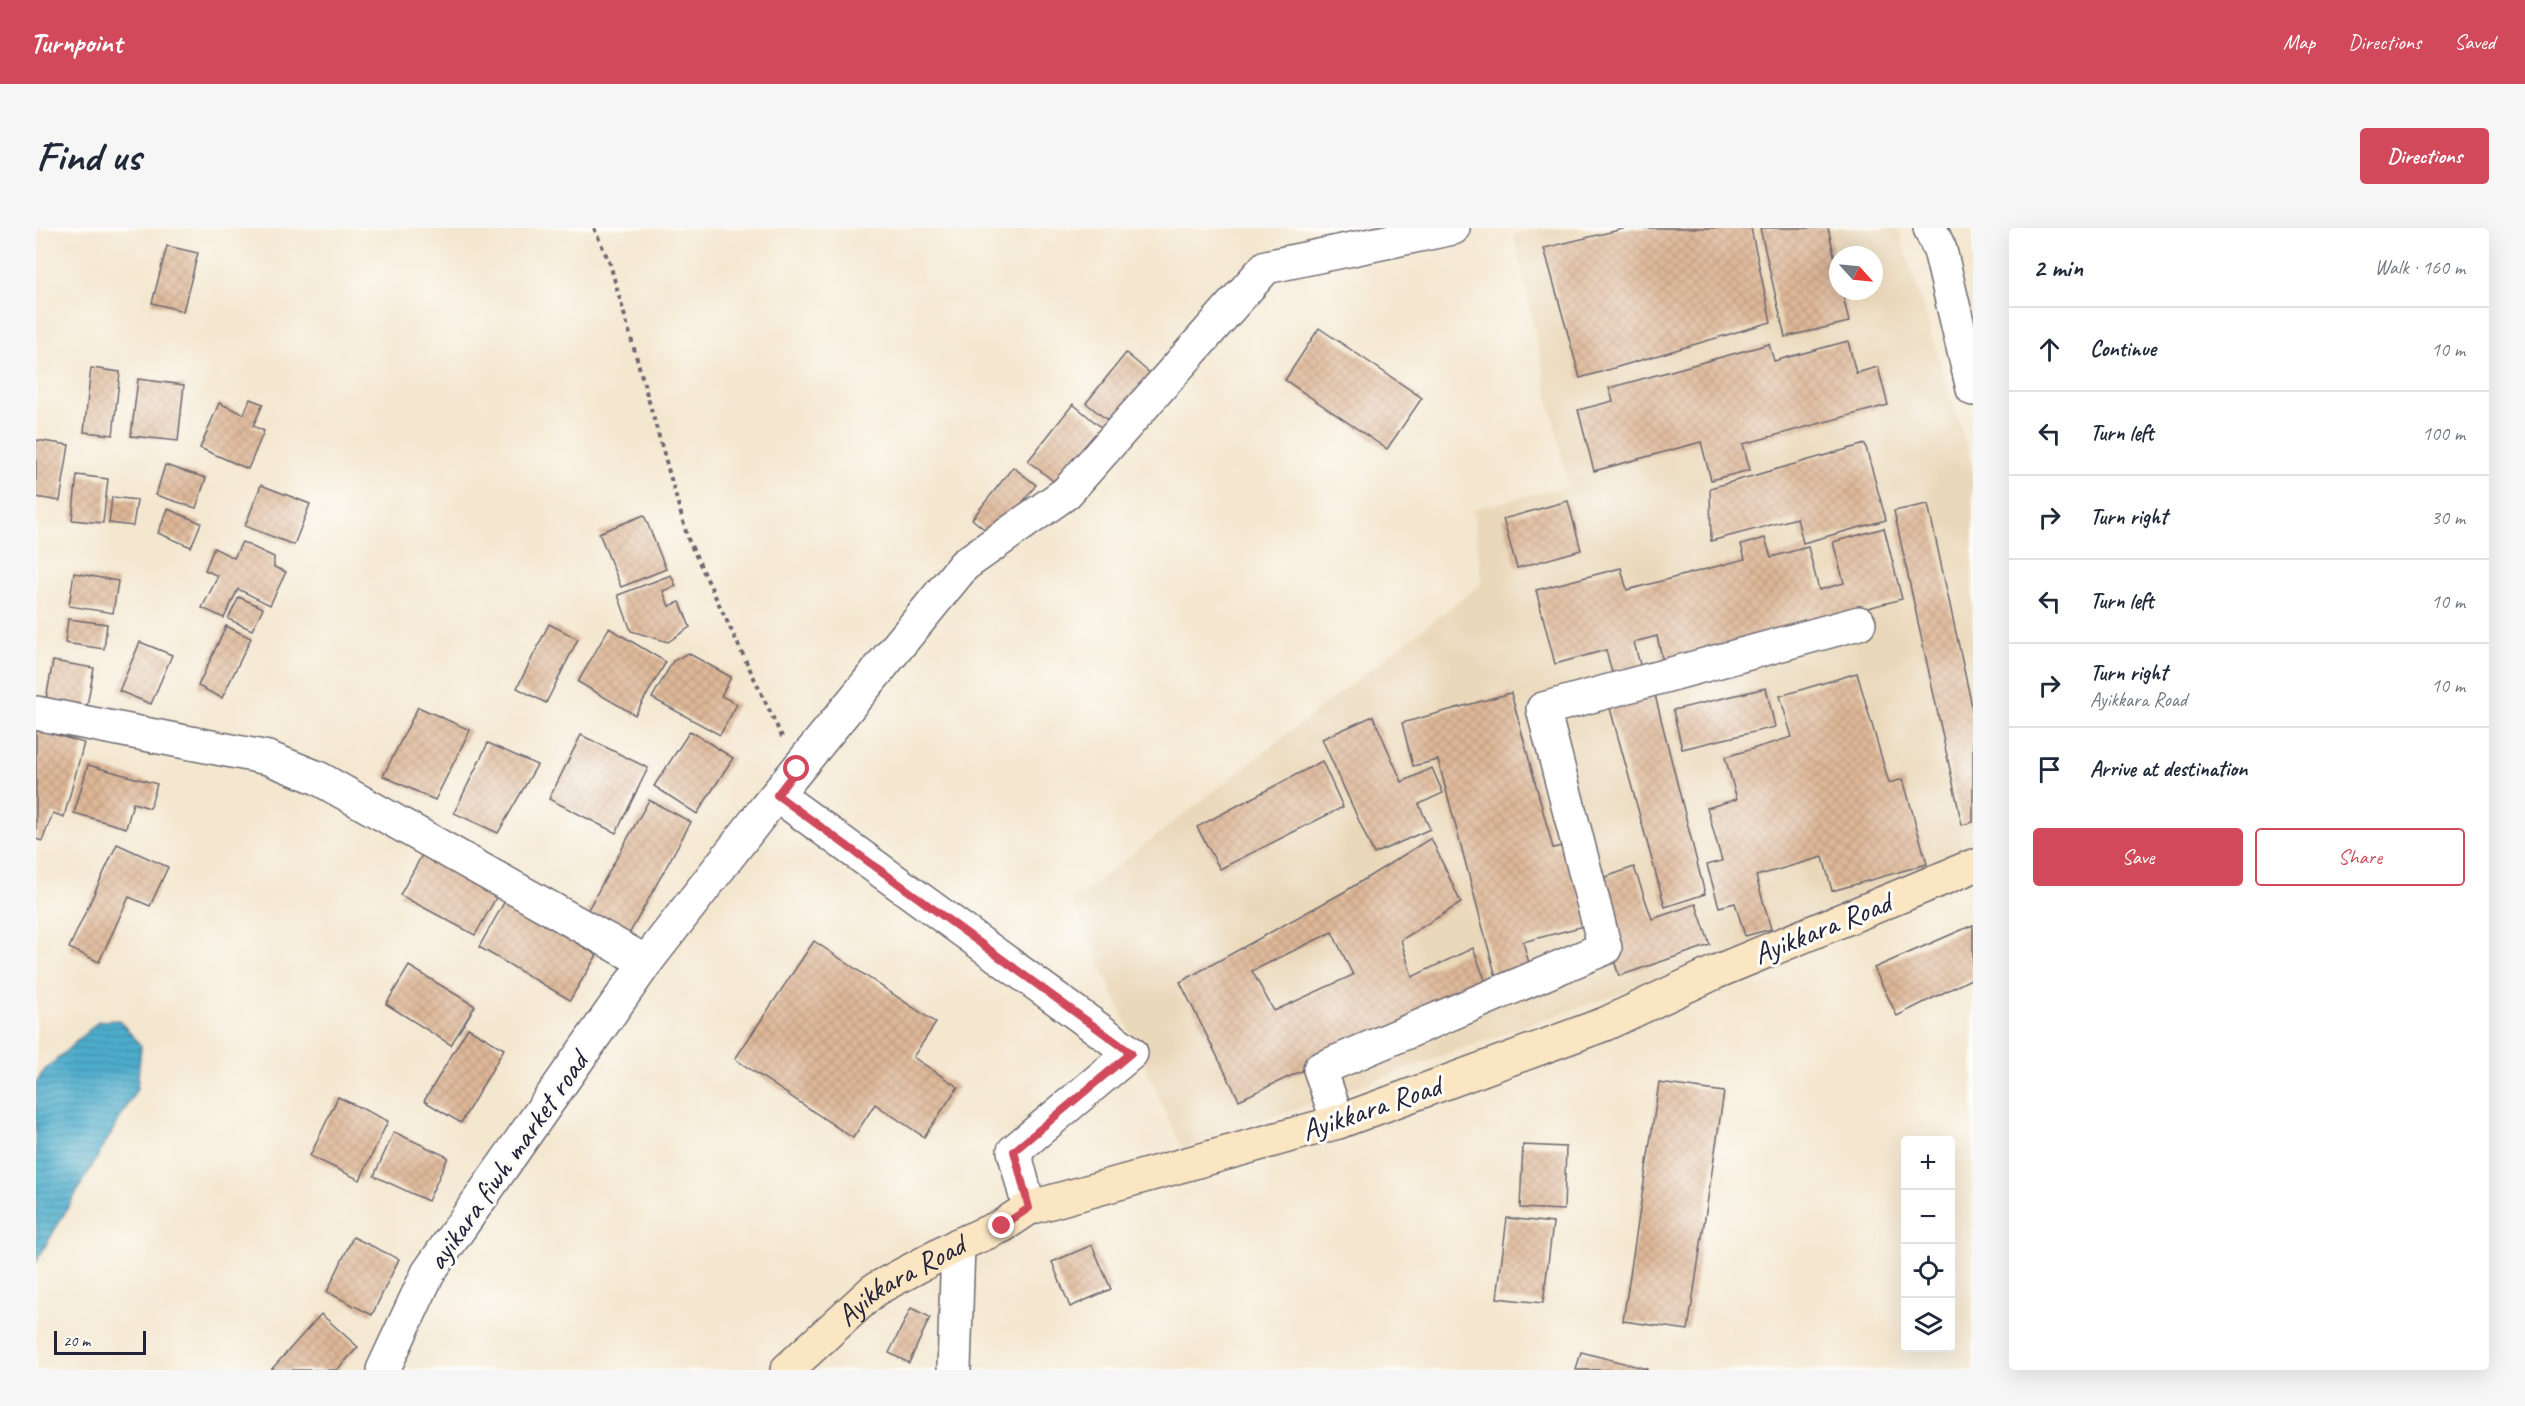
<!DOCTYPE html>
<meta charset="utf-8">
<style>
:root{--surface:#fff;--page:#f6f6f7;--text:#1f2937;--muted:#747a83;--line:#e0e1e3;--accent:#d1495b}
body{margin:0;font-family:Caveat,sans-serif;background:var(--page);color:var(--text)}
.controls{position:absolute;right:18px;bottom:18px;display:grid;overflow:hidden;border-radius:6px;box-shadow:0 6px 24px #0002}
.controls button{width:54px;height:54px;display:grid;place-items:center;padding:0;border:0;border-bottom:2px solid var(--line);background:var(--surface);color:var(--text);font:30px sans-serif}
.compass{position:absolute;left:1793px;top:18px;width:54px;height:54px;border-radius:50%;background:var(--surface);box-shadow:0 6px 24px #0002;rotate:117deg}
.scale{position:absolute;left:18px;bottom:15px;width:92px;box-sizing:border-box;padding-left:6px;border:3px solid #22223b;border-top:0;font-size:16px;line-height:21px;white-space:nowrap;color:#22223b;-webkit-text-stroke:4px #fdfcf7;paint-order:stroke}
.stop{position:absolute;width:18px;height:18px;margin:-14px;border:4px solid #d1495b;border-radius:50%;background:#fff}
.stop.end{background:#d1495b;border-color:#fff;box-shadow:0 2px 6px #0008}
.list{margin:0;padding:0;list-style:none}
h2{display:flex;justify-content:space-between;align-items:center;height:78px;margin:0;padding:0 24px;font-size:26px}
h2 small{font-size:20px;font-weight:400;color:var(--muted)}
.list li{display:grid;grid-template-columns:39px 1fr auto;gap:18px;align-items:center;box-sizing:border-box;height:84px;padding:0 24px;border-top:2px solid var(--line)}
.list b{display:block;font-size:22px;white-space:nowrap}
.list p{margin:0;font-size:20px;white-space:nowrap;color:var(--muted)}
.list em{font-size:20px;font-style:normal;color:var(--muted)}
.actions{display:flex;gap:12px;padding:18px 24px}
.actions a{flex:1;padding:14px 0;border:2px solid var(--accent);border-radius:6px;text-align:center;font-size:21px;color:var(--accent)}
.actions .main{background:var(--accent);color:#fff}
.icon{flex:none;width:33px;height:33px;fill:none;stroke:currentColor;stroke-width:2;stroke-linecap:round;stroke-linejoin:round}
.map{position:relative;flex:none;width:1937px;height:1142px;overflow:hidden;border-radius:6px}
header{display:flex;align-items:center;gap:36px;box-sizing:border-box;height:84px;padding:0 30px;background:var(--accent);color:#fff}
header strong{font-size:28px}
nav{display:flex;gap:33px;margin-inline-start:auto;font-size:21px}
.intro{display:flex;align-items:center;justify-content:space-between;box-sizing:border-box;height:144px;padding:0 36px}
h1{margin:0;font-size:42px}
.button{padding:15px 27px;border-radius:6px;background:var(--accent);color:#fff;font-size:21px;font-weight:700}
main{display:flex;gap:36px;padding:0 36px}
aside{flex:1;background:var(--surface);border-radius:6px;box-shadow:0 6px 24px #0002}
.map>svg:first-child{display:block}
</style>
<header>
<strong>Turnpoint</strong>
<nav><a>Map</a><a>Directions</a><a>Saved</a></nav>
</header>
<div class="intro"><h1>Find us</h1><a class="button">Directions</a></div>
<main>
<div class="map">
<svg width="1937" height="1142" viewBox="0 0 1937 1142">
<defs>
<pattern id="water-rules" width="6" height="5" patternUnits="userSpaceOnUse" patternTransform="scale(1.5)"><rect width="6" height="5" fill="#4eadcc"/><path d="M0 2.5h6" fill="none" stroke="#408ca7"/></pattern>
<pattern id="building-cross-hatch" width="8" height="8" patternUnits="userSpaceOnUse" patternTransform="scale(1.5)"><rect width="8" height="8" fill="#deb797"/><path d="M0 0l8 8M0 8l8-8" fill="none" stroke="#be9d83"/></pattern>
</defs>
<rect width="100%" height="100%" fill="#fdfcf7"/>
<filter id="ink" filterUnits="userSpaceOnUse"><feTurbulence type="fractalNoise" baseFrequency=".0167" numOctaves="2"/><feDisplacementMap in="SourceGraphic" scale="12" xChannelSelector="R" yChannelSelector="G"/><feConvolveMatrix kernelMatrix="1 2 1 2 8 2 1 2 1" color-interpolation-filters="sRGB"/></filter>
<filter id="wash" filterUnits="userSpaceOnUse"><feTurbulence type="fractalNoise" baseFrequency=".008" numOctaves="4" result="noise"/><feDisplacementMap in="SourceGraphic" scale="24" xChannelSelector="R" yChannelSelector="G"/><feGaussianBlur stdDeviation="1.35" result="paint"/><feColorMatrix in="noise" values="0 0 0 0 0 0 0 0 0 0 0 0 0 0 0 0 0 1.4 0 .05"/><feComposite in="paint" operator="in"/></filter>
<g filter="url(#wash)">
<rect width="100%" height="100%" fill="#f4e7d0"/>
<path fill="#ead8ba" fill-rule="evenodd" d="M1505 0H1862L1937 239V615L1690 729 1486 799 1146 922 1036 673 1446 355 1437 281 1532 258 1478 7ZM1802 27H1838V63H1802Z"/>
<polygon fill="url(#water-rules)" stroke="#386884" stroke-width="1.5" points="83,792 105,818 101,861 0,1034 0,854 8,843 63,793"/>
<g id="blocks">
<g fill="url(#building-cross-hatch)" fill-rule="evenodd">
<polygon points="1591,0 1715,0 1735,94 1544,150 1508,20"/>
<polygon points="1724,0 1792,0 1802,44 1802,63 1806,63 1813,94 1749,109"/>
<polygon points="131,18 162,25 147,83 116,75"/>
<polygon points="1283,100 1386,170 1351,221 1249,152"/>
<polygon points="1812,113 1820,145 1842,139 1852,177 1707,216 1714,242 1675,252 1665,214 1558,243 1542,182 1577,173 1573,160 1733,116 1738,133"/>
<polygon points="1090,125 1115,146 1076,196 1050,175"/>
<polygon points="55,140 84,144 77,207 48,204"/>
<polygon points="102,151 148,157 142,213 95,208"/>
<polygon points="214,171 227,176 217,198 228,203 212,241 164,220 183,175 208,186"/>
<polygon points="1037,176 1066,200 1021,256 992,233"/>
<polygon points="0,212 33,217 24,273 0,269"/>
<polygon points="1829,216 1850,292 1767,315 1761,290 1675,313 1674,260"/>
<polygon points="129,237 170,250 160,280 120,267"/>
<polygon points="977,239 1000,257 959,310 936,291"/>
<polygon points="41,247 72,251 67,295 36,292"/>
<polygon points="225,257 274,276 258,317 209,298"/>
<polygon points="76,269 101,272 97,298 73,295"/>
<polygon points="1532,273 1545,322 1481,340 1467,291"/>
<polygon points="1892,276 1937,483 1937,594 1926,597 1858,283"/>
<polygon points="132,281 165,295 155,319 122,305"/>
<polygon points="608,287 630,341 585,359 563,305"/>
<polygon points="1848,300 1866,371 1627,434 1621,408 1598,414 1607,448 1579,456 1570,422 1519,436 1500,362 1585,340 1591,362 1709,331 1705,317 1729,310 1735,329 1772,319 1783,362 1808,355 1797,314"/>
<polygon points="206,314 238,329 238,339 250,344 234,377 202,361 188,390 166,380 182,348 169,342 178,320 198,330"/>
<polygon points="38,345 82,353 77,385 33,378"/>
<polygon points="635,347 640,358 627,363 633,378 644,374 654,399 632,414 595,403 582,367"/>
<polygon points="203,369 227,380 216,402 192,391"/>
<polygon points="32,391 71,396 68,421 29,415"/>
<polygon points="513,396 542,411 510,475 481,460"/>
<polygon points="190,398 215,410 186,470 162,458"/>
<polygon points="573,400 630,434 599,487 542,454"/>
<polygon points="104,414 136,427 115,476 83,463"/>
<polygon points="652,425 695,449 685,468 701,476 684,507 616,470 637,433"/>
<polygon points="17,433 58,440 51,478 10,471"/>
<polygon points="1821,445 1853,555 1867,551 1891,636 1796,663 1787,629 1720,648 1735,701 1709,708 1699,675 1683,679 1671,637 1686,633 1671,580 1701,571 1689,529 1756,509 1744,468"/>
<polygon points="1730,460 1739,499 1646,521 1637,482"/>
<polygon points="1618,463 1669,666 1629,679 1572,473"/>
<polygon points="1475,465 1517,620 1530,617 1552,697 1487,714 1494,739 1460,749 1402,532 1377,538 1366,495"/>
<polygon points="382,479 434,502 399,572 347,548"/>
<polygon points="1337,488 1366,554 1396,540 1407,565 1383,576 1394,601 1338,626 1286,511"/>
<polygon points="0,501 48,515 28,589 17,585 6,613 0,611"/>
<polygon points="654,503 697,530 661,586 618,558"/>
<polygon points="545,507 612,540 580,605 513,571"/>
<polygon points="452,515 501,537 462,605 418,585"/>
<polygon points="1286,533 1307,579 1184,641 1161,599"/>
<polygon points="52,537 121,556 114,580 97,575 90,600 38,585"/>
<polygon points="613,572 655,594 592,708 550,685"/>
<path d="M1395 610 1425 675 1365 712 1376 749 1437 720 1451 757 1203 872 1144 754 1308 664ZM1296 704 1317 747 1238 783 1216 743Z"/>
<polygon points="81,616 132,639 114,678 93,669 63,734 33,720"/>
<polygon points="386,627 461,668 439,707 364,667"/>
<polygon points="1598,639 1616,691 1660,676 1674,717 1583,748 1553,655"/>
<polygon points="469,673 561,727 534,772 443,719"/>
<polygon points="1937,697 1937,750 1861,788 1838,740"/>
<polygon points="778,713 900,795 877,829 922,859 888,909 839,876 817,910 699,831"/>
<polygon points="373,738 439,778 415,817 350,776"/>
<polygon points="432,800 468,821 425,895 388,873"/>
<polygon points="1623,855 1688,864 1652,1102 1587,1093"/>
<polygon points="302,869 352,893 324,952 274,928"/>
<polygon points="358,904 412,929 392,973 338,948"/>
<polygon points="1487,917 1530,919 1528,982 1484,980"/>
<polygon points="1471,990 1517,995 1507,1075 1461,1070"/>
<polygon points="317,1009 363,1031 336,1087 291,1064"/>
<polygon points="1056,1017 1075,1061 1034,1079 1016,1034"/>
<polygon points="875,1080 894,1089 873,1135 853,1125"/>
<polygon points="285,1086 322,1119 301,1142 235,1142"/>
<polygon points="1545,1124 1611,1141 1611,1142 1540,1142"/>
</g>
</g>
</g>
<g filter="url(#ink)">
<use href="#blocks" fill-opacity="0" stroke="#6c676f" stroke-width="1.5"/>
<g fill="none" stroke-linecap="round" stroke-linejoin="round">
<g stroke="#6c676f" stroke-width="36">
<g id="street">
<polyline points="1894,0 1904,22 1937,161"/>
<polyline points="0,485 232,530 282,550 610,734"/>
<polyline points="741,567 1095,825 978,923 993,980"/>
<polyline points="1302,894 1284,841 1569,720 1507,481 1823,395"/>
<polyline points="347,1142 392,1045 610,734 729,581 928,337 1030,265 1230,39 1417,0"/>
<polyline points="918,1142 922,1017"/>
</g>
</g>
<g stroke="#6c676f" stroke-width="36">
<g id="secondary">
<path id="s1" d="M751 1142 838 1062 922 1017 966 998 993 980 1302 894 1569 796 1680 744 1937 638"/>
</g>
</g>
<polyline stroke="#6c676f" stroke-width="4" stroke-dasharray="4.5 4.5" stroke-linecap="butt" points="558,0 574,36 652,311 747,511"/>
<use href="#street" stroke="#fff" stroke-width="33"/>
<use href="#secondary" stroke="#fbe6c3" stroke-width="33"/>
</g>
</g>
<g fill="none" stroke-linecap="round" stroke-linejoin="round" filter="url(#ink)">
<polyline stroke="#d1495b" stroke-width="8" points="761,541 741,567 1095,825 978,923 993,980 966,998"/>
</g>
<g text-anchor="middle" stroke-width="6" stroke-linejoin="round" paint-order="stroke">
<g font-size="30" fill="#22223b" stroke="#fdfcf7">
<text transform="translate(1786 700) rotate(-22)" y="10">Ayikkara Road</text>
<text transform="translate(1335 880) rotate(-19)" y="10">Ayikkara Road</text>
<text transform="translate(471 933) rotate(-55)" y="10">ayikara fiwh market road</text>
<text dy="10" stroke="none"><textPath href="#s1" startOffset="146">Ayikkara Road</textPath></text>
</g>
</g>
</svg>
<div class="controls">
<button>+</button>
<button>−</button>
<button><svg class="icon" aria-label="locate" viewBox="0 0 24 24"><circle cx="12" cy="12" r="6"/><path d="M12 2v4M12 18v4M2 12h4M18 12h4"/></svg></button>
<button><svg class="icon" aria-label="layers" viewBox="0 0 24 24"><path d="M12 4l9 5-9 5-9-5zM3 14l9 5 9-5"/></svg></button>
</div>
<svg class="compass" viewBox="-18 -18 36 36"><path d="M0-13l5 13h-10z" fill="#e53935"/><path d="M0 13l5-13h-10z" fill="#747a83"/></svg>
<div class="scale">20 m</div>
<div class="stop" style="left:761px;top:541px"></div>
<div class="stop end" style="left:966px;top:998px"></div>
</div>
<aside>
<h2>2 min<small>Walk · 160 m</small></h2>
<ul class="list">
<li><svg class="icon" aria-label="ahead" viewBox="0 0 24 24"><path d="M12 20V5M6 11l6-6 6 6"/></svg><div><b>Continue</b></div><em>10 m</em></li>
<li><svg class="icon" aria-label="left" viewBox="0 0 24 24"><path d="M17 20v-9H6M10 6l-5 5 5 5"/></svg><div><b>Turn left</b></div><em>100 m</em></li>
<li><svg class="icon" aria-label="right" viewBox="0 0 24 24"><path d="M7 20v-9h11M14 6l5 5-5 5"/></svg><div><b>Turn right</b></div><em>30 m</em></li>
<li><svg class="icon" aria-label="left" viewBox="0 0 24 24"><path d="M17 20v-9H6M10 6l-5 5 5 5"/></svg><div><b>Turn left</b></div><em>10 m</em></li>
<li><svg class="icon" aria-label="right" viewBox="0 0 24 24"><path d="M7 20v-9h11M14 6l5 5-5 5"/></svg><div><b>Turn right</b><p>Ayikkara Road</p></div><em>10 m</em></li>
<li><svg class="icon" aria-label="arrive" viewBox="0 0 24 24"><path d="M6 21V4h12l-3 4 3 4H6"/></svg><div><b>Arrive at destination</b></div></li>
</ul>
<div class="actions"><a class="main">Save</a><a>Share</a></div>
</aside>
</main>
